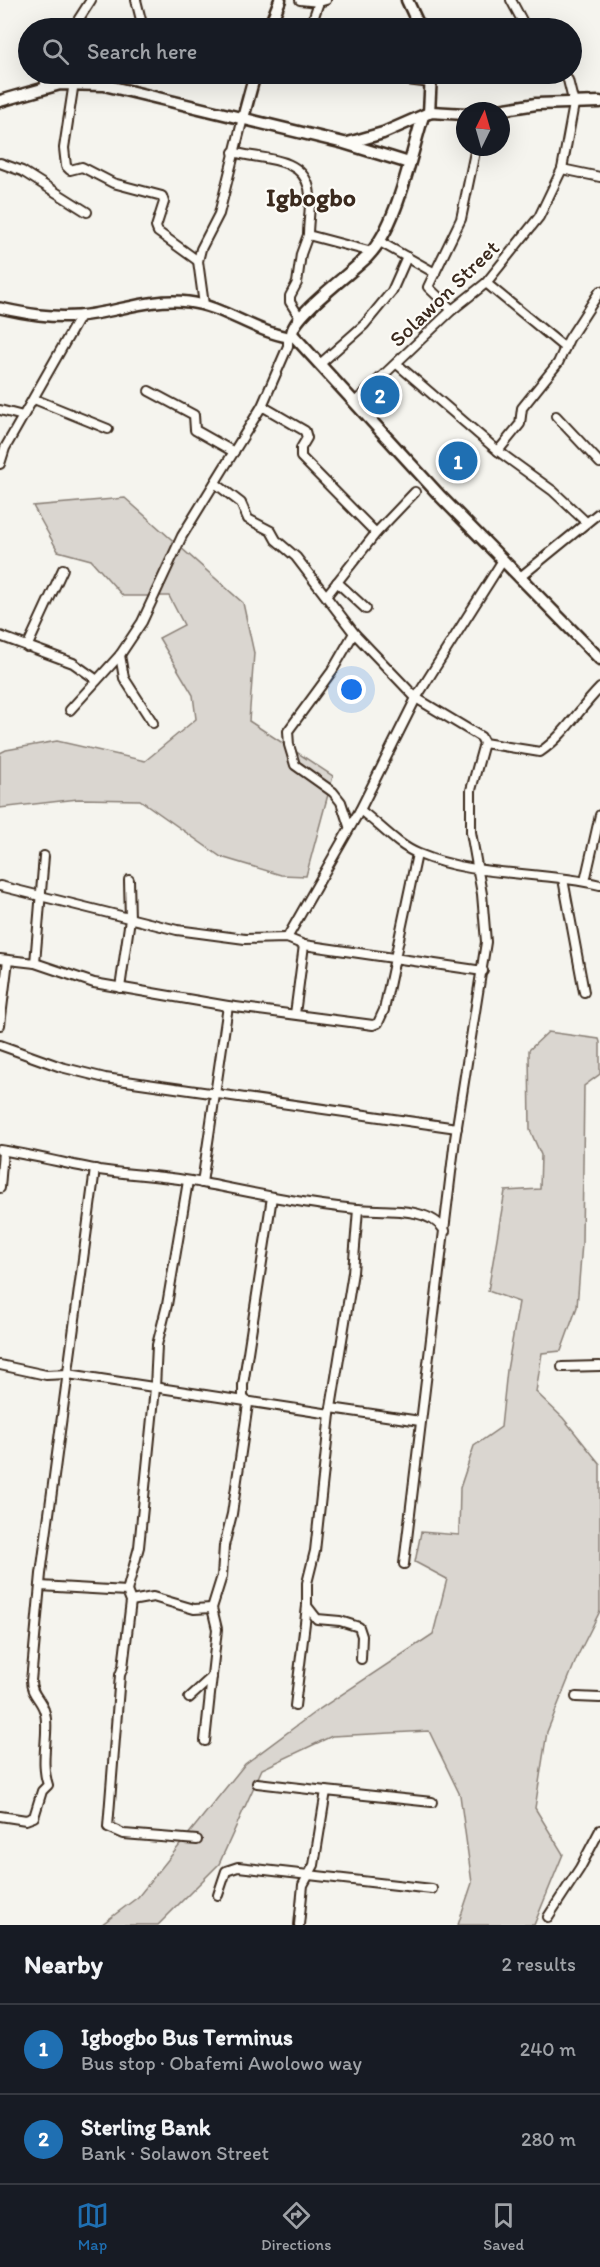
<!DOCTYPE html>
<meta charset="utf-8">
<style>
:root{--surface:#171b24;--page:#20242c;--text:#f1f3f6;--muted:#9ea1a6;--line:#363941;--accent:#1f6fb2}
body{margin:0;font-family:Itim,sans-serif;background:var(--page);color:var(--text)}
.compass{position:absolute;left:456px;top:102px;width:54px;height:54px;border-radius:50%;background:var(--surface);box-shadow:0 6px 24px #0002;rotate:5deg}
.you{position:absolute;left:352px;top:690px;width:21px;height:21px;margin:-15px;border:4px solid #fff;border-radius:50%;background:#1a73e8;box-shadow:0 0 0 9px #1a73e833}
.badge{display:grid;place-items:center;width:39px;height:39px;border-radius:50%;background:var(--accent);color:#fff;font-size:20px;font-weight:700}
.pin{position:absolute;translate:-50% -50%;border:3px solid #fff;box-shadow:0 2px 6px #0006}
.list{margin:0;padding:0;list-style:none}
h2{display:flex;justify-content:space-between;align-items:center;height:78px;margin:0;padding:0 24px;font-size:26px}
h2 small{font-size:20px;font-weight:400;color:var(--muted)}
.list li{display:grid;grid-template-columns:39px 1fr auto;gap:18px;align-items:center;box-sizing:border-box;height:90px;padding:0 24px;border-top:2px solid var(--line)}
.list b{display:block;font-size:22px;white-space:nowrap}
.list p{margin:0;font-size:20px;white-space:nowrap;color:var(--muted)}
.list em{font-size:20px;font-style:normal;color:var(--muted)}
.icon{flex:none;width:33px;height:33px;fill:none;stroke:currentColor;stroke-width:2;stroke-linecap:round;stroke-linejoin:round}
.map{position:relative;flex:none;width:600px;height:1925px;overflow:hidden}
.search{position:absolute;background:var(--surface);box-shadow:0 6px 24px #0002;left:18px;right:18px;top:18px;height:66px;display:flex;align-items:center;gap:15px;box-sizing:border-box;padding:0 21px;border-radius:33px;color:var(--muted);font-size:22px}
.sheet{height:258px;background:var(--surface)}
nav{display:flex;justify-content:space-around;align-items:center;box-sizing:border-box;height:84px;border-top:2px solid var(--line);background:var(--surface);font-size:16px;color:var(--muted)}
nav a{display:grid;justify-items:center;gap:3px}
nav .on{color:var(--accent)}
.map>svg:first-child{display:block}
</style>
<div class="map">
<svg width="600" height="1925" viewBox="0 0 600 1925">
<rect width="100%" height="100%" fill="#f5f4ee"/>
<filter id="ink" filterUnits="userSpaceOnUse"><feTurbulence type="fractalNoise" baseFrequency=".0167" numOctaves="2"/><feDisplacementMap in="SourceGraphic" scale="12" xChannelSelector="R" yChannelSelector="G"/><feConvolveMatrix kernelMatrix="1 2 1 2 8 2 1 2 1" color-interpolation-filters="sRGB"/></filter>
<g filter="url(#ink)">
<g fill="#dad6d0" stroke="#8a8077" stroke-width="1.5">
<polygon points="125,498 243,603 254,653 249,721 333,776 306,876 281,875 221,857 140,800 78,799 0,808 0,753 6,750 57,741 145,761 196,719 193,695 159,638 184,625 169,596 123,596 91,560 58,551 33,506"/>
<polygon points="548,1032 599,1039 600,1042 600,1074 584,1086 582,1243 577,1307 561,1351 542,1353 536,1392 563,1418 600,1464 600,1611 578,1655 547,1732 535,1808 563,1854 534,1925 458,1925 472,1883 460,1795 429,1731 332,1736 262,1769 219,1864 158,1925 101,1925 138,1897 245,1764 315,1712 433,1634 447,1579 415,1562 421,1532 459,1535 460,1488 474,1446 501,1427 507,1370 519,1302 488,1291 505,1191 540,1189 541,1155 530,1130 529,1050"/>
</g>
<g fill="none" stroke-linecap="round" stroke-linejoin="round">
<g stroke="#3b2a1e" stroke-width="12">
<g id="minor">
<polyline points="136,0 143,28"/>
<polyline points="300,0 319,2 326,0"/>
<polyline points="511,0 526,28"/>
<polyline points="73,28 91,0"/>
<polyline points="310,28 319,2"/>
<polyline points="358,74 431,83"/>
<polyline points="74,82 64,148 66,166 70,170 82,167 113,183 162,196 164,202 156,227 158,232 198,261"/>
<polyline points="45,87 45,74"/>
<path d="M233 152C259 160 301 155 309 188 312 202 308 220 308 235L372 252"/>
<polyline points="0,163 22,171 87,212"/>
<polyline points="562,169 600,177"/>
<polyline points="380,242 435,273"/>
<polyline points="486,283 565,348"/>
<polyline points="204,305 198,261 201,249 219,214 243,118"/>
<polyline points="452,310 428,287 461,219 476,147"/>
<polyline points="300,318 290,302 290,296 297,283 301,254 308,235"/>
<polyline points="320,364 364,325 392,291 407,257"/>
<polyline points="397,364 498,451 553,491 586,522"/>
<polyline points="149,391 194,415 195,430 234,452"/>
<polyline points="34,399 108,429"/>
<polyline points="355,402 452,310 486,283 539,217 562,169 574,104 568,80 563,74"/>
<polyline points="262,406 305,431 307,438 301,448 301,457 376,533 327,595"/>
<polyline points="0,410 23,416"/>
<polyline points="556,416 600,463"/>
<polyline points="498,451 520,424 522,408 558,363 569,339 600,291"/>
<polyline points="0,464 5,448 80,316"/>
<polyline points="215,483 241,503 248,519 271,531 276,540 296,557 354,633 416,698 481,737 484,743 471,790 471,832 482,894 486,942 455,1139 404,1564"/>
<polyline points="376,533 415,492"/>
<polyline points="519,578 600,512"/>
<polyline points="337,582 366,609"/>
<polyline points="0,636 73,663 97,680"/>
<polyline points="27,647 63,569"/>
<polyline points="120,655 124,678 153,723"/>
<polyline points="70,710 120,655 142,622 182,536 262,406 288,346 288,337 291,336"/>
<path d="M484 743 540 752C564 736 579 709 600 688"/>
<path d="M360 810C378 823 398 846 419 854 477 878 540 870 600 885"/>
<polyline points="349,826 341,802 333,792 295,765 289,745 288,731 332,671 354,633"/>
<polyline points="563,879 584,992"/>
<polyline points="585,881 600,815"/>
<polyline points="0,886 177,930 245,939 287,938 304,945 295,1014"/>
<polyline points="287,938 360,810 416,698 503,560"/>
<polyline points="304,945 483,971"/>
<polyline points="0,959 35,963 94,983 228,1006 373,1025 378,1023 384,1010 417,854"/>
<polyline points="35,963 44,856"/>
<polyline points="120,988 130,919 129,880"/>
<polyline points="0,1025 8,960"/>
<polyline points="0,1045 61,1067 105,1078 457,1128"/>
<path d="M0 1150C33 1155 66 1164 99 1170 133 1175 168 1176 203 1183 253 1193 304 1204 356 1209 383 1212 428 1205 445 1231"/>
<polyline points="202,1183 228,1006"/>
<polyline points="0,1188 3,1151"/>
<polyline points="0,1365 46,1375 68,1374 330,1414"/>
<polyline points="562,1367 600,1366"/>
<polyline points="331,1408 420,1421"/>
<polyline points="40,1586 127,1591 131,1601 123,1667 120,1675 108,1827 124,1834 197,1840"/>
<polyline points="127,1591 139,1547 155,1388 157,1345 167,1305 188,1181"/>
<polyline points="131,1601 153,1597 194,1609 212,1608"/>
<polyline points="307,1606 317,1619 340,1621 359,1627 362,1636 361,1659"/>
<polyline points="576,1697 600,1698"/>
<polyline points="189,1698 212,1677"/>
<polyline points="295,1706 307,1606 307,1583 315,1551 330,1414 353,1272 358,1209"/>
<polyline points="205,1741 217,1629 212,1608 222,1576 224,1546 232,1514 248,1404 243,1397 243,1385 272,1197"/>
<polyline points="257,1783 326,1791"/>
<path d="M0 1816 26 1820 34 1817 42 1791 48 1785C39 1760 51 1728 44 1710 40 1698 31 1694 31 1681L41 1574 95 1169"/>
<polyline points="218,1895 226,1871 238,1867 432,1889"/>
<polyline points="548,1917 580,1868 600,1830"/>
<polyline points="299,1925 303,1885 314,1865 326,1791 432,1802"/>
</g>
</g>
<g stroke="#3b2a1e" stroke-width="14">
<path id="tertiary" d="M0 308C27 314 51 318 78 316 115 313 150 297 188 302 223 306 253 331 288 337"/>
</g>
<g stroke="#3b2a1e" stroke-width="15">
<g id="secondary">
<polyline points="407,0 420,28"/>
<polyline points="269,28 280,0"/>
<polyline points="0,101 60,84 104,85 344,143 409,163"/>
<polyline points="493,111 536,104 600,102"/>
<polyline points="429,113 431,74"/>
<path d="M423 116C410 158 397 226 368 256 353 272 292 315 292 334L441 497 600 659"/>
<polyline points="243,118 255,74"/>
<polyline points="348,143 383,133 431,112 465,114"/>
</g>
</g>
<use href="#minor" stroke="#fdfcf7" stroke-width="8"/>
<use href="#tertiary" stroke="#fdfcf7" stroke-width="9"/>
<use href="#secondary" stroke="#fdfcf7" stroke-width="10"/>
</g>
</g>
<g text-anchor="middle" stroke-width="4.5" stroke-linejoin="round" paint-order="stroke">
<g font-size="22" fill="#3b2a1e" stroke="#fdfcf7">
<text transform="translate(444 293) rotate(-44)" y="8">Solawon Street</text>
</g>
<g font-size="26" font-weight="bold" fill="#3b2a1e" stroke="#fdfcf7">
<text x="311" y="206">Igbogbo</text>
</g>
</g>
</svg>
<svg class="compass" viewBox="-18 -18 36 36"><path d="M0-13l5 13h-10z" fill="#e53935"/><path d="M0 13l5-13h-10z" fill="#9ea1a6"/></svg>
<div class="you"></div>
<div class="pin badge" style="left:458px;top:461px">1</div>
<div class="pin badge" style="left:380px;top:395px">2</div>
<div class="search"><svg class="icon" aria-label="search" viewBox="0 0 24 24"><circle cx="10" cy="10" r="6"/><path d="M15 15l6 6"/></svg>Search here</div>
</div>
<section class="sheet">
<h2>Nearby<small>2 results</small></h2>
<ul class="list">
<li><span class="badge">1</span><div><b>Igbogbo Bus Terminus</b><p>Bus stop · Obafemi Awolowo way</p></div><em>240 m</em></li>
<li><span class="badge">2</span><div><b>Sterling Bank</b><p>Bank · Solawon Street</p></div><em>280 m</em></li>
</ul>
</section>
<nav>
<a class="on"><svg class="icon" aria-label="map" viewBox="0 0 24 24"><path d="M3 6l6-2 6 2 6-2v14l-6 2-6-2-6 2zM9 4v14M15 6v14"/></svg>Map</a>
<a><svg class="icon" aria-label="directions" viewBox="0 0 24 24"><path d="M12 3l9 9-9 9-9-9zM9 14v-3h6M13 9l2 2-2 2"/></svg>Directions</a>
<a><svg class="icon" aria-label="saved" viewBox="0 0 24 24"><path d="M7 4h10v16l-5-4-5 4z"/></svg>Saved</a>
</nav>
